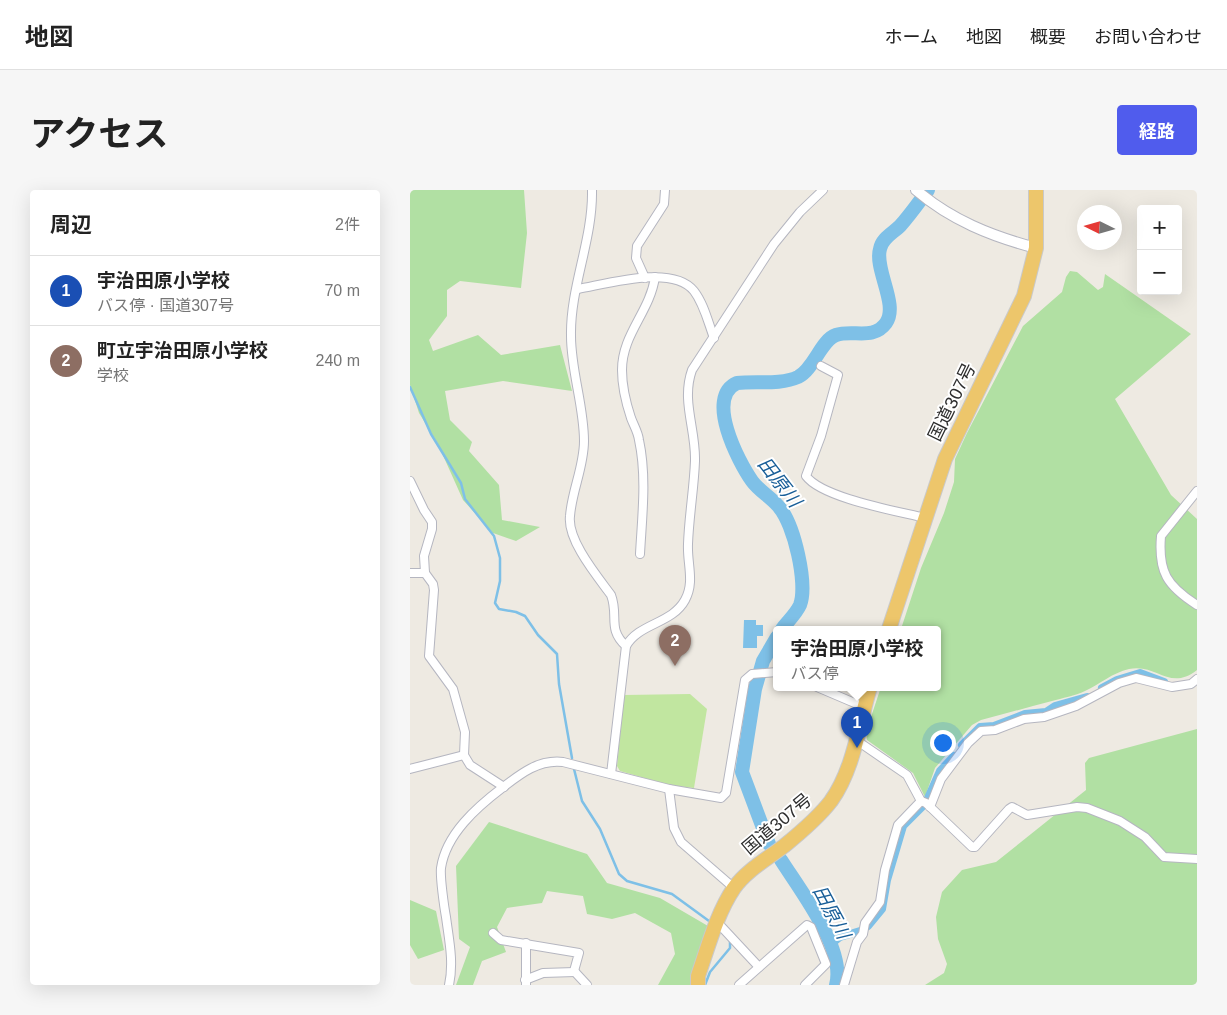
<!DOCTYPE html>
<html lang="ja">
<meta charset="utf-8">
<style>
:root{--surface:#fff;--page:#f6f6f6;--text:#222;--muted:#767676;--line:#e0e0e0;--accent:#505ced}
body{margin:0;font-family:Arial,"Noto Sans JP",sans-serif;background:var(--page);color:var(--text)}
.controls{position:absolute;right:15px;top:15px;display:grid;overflow:hidden;border-radius:5px;box-shadow:0 5px 20px #0002}
.controls button{width:45px;height:45px;display:grid;place-items:center;padding:0;border:0;border-bottom:1px solid var(--line);background:var(--surface);color:var(--text);font:25px sans-serif}
.compass{position:absolute;left:667px;top:15px;width:45px;height:45px;border-radius:50%;background:var(--surface);box-shadow:0 5px 20px #0002;rotate:275deg}
.you{position:absolute;left:532px;top:552px;width:18px;height:18px;margin:-12px;border:4px solid #fff;border-radius:50%;background:#1a73e8;box-shadow:0 0 0 8px #1a73e833}
.badge{display:grid;place-items:center;width:32px;height:32px;border-radius:50%;background:var(--accent);color:#fff;font-size:16px;font-weight:700}
.pin{position:absolute;translate:-50% -41px;filter:drop-shadow(0 1px 2px #0008)}
.pin::after{content:'';position:absolute;top:26px;width:18px;height:15px;background:inherit;clip-path:polygon(0 0,100% 0,50% 100%)}
.popup{position:absolute;left:363px;top:436px;width:168px;height:65px;box-sizing:border-box;display:grid;place-content:center;border-radius:5px;background:var(--surface);filter:drop-shadow(0 1px 4px #0005);font-size:16px;white-space:nowrap;color:var(--muted)}
.popup b{font-size:19px;color:var(--text)}
.popup::after{content:'';position:absolute;left:50%;top:100%;margin-left:-10px;border:10px solid transparent;border-top-color:var(--surface)}
.list{margin:0;padding:0;list-style:none}
h2{display:flex;justify-content:space-between;align-items:center;height:65px;margin:0;padding:0 20px;font-size:21px}
h2 small{font-size:16px;font-weight:400;color:var(--muted)}
.list li{display:grid;grid-template-columns:32px 1fr auto;gap:15px;align-items:center;box-sizing:border-box;height:70px;padding:0 20px;border-top:1px solid var(--line)}
.list b{display:block;font-size:19px;white-space:nowrap}
.list p{margin:0;font-size:16px;white-space:nowrap;color:var(--muted)}
.list em{font-size:16px;font-style:normal;color:var(--muted)}
.map{position:relative;flex:none;width:787px;height:795px;overflow:hidden;border-radius:5px}
header{display:flex;align-items:center;gap:30px;box-sizing:border-box;height:70px;padding:0 25px;background:var(--surface);border-bottom:1px solid var(--line)}
header strong{font-size:24px}
nav{display:flex;gap:28px;margin-inline-start:auto;font-size:18px}
.intro{display:flex;align-items:center;justify-content:space-between;box-sizing:border-box;height:120px;padding:0 30px}
h1{margin:0;font-size:35px}
.button{padding:12px 22px;border-radius:5px;background:var(--accent);color:#fff;font-size:18px;font-weight:700}
main{display:flex;gap:30px;padding:0 30px}
aside{flex:1;background:var(--surface);border-radius:5px;box-shadow:0 5px 20px #0002}
.map>svg:first-child{display:block}
</style>
<header>
<strong>地図</strong>
<nav><a>ホーム</a><a>地図</a><a>概要</a><a>お問い合わせ</a></nav>
</header>
<div class="intro"><h1>アクセス</h1><a class="button">経路</a></div>
<main>
<aside>
<h2>周辺<small>2件</small></h2>
<ul class="list">
<li><span class="badge" style="background:#1a4fb4">1</span><div><b>宇治田原小学校</b><p>バス停 · 国道307号</p></div><em>70 m</em></li>
<li><span class="badge" style="background:#8d6e63">2</span><div><b>町立宇治田原小学校</b><p>学校</p></div><em>240 m</em></li>
</ul>
</aside>
<div class="map">
<svg width="787" height="795" viewBox="0 0 787 795">
<rect width="100%" height="100%" fill="#eeeae2"/>
<g fill="#b1e0a3">
<polygon points="0,0 114,0 117,43 111,98 50,91 37,100 37,126 19,150 23,161 68,145 91,165 150,155 162,201 93,191 35,201 40,230 62,252 59,261 89,295 92,330 130,337 106,351 83,343 53,310 27,252 9,223 0,195"/>
<path d="M660 81 667 82 688 100 693 97 695 84 781 144 705 209 761 305 787 329V480C759 502 747 473 719 479 702 483 690 494 675 501 665 506 652 508 642 511 618 517 595 524 571 530L562 535 525 578 515 607 503 583 457 550 456 542 471 497H527V439H491L511 378 534 323 544 292 545 269 557 243 613 136 652 102 656 87Z"/>
<polygon points="787,539 787,795 515,795 534,783 537,774 528,749 526,727 532,702 552,680 586,672 676,600 675,573 679,568"/>
<polygon points="79,632 177,664 197,693 250,708 298,736 282,795 248,795 265,764 261,743 225,723 202,729 177,724 173,706 137,701 132,713 97,718 87,737 96,762 72,771 63,795 46,795 60,757 49,749 46,676"/>
<polygon points="0,710 26,721 34,760 8,769 0,755"/>
</g>
<polygon fill="#c1e6a0" points="280,504 297,519 284,598 259,595 210,581 207,576 214,505"/>
<polygon fill="#7ec0e7" points="334,430 346,430 346,435 353,435 353,446 347,446 347,458 333,458"/>
<g fill="none" stroke-linecap="round" stroke-linejoin="round">
<g stroke="#7ec0e7" stroke-width="2.5">
<polyline points="0,197 21,244 51,293 55,309 84,346 90,368 90,391 85,413 89,419 106,422 115,426 128,445 147,464 149,494 162,568"/>
<polyline points="164,579 172,611 190,639 209,684 217,691 262,704 299,731"/>
<polyline points="295,795 300,782 320,758 320,750"/>
</g>
<g stroke="#7ec0e7" stroke-width="8">
<polyline points="692,498 707,490 730,483 754,492"/>
<polyline points="552,555 570,537 584,536 615,524 636,522 645,516 677,507"/>
<polyline points="518,608 530,581 544,566"/>
<polyline points="458,736 472,719 477,690 493,636 512,617"/>
<polyline points="420,755 430,747 450,741"/>
</g>
<g stroke="#7ec0e7" stroke-width="14">
<path d="M372 439C377 432 386 424 390 415 398 394 384 334 369 317 361 307 349 301 342 291 328 271 295 207 327 193 345 191 371 195 388 187 404 179 411 150 426 145 443 139 463 151 476 133 489 115 464 79 470 59 472 48 483 43 490 36 500 25 509 12 518 0"/>
<polyline points="359,654 332,582 345,499 353,471 367,447"/>
<path d="M371 670C390 700 436 759 426 795"/>
</g>
<g stroke="#b5b6c0" stroke-width="10">
<g id="minor">
<path d="M182 0C183 50 160 97 161 146 161 181 174 216 174 251 174 277 162 300 160 326 157 350 187 386 201 405 209 426 197 439 216 456"/>
<polyline points="235,88 226,68 227,56 254,14 255,0"/>
<path d="M168 99C197 94 263 74 284 101 294 114 298 132 304 148"/>
<path d="M411 176 428 185 411 246 396 286C412 308 487 321 515 328"/>
<polyline points="0,291 14,320 22,332 22,339 14,366 15,383 23,394 24,400 19,466 43,499 55,542 54,565 60,575 94,597"/>
<path d="M787 301 751 346C748 382 757 396 787 415"/>
<path d="M230 364C232 327 237 287 229 250 228 242 224 236 221 228 216 213 212 196 212 180 212 144 240 122 245 87"/>
<polyline points="0,383 15,383"/>
<polyline points="407,497 454,517"/>
<polyline points="446,550 497,585 511,611 516,613 562,657 565,657 599,619 602,617 617,625 667,617 677,618 710,631 735,647 754,667 787,669"/>
<polyline points="0,579 54,565"/>
<path d="M201 584 216 456C229 433 262 434 275 410 285 392 277 374 278 354 279 326 284 298 285 271 286 239 271 211 282 180L364 54 390 22 413 0"/>
<polyline points="259,599 264,638 271,652 324,698"/>
<polyline points="520,617 531,589 558,553 571,541 585,540 614,529 634,527 666,516 709,493 726,488 762,497 781,494 787,489"/>
<polyline points="307,732 349,777"/>
<polyline points="83,743 91,750 169,763 164,781 177,795"/>
<polyline points="115,790 133,783 165,782"/>
<path d="M39 795C44 772 39 750 36 727 34 716 30 687 31 678 36 644 67 617 92 598 110 584 129 569 153 572L259 599 311 608 316 603 335 490 342 484 367 482"/>
<polyline points="116,795 116,753"/>
<polyline points="329,795 397,735 401,737 416,774 395,795"/>
<polyline points="434,795 447,752 453,744 455,733 470,712 475,680 488,635 511,611"/>
</g>
</g>
<g stroke="#b5b6c0" stroke-width="12">
<path id="tertiary" d="M506 0C541 30 581 46 626 58"/>
</g>
<g stroke="#c9c9c9" stroke-width="16">
<g id="trunk">
<polyline points="479,439 535,269 614,106 626,58 626,0"/>
<path d="M288 795V786C298 757 307 723 324 698 337 680 357 669 374 656 390 643 408 628 421 611 444 579 449 534 460 497"/>
</g>
</g>
<use href="#minor" stroke="#fff" stroke-width="8"/>
<use href="#tertiary" stroke="#fff" stroke-width="10"/>
<use href="#trunk" stroke="#edc66b" stroke-width="14"/>
</g>
<g text-anchor="middle" stroke-width="4" stroke-linejoin="round" paint-order="stroke">
<g font-size="18" fill="#2e2e2e" stroke="#fff">
<text transform="translate(542 212) rotate(-64)" y="6">国道307号</text>
<text transform="translate(367 634) rotate(-40)" y="6">国道307号</text>
</g>
<g font-size="19" font-style="italic" fill="#185e98" stroke="#fff">
<text transform="translate(370 292) rotate(52)" y="7">田原川</text>
<text transform="translate(422 722) rotate(62)" y="7">田原川</text>
</g>
</g>
</svg>
<div class="controls">
<button>+</button>
<button>−</button>
</div>
<svg class="compass" viewBox="-18 -18 36 36"><path d="M0-13l5 13h-10z" fill="#e53935"/><path d="M0 13l5-13h-10z" fill="#767676"/></svg>
<div class="you"></div>
<div class="pin badge" style="left:447px;top:558px;background:#1a4fb4">1</div>
<div class="popup"><b>宇治田原小学校</b>バス停</div>
<div class="pin badge" style="left:265px;top:476px;background:#8d6e63">2</div>
</div>
</main>
